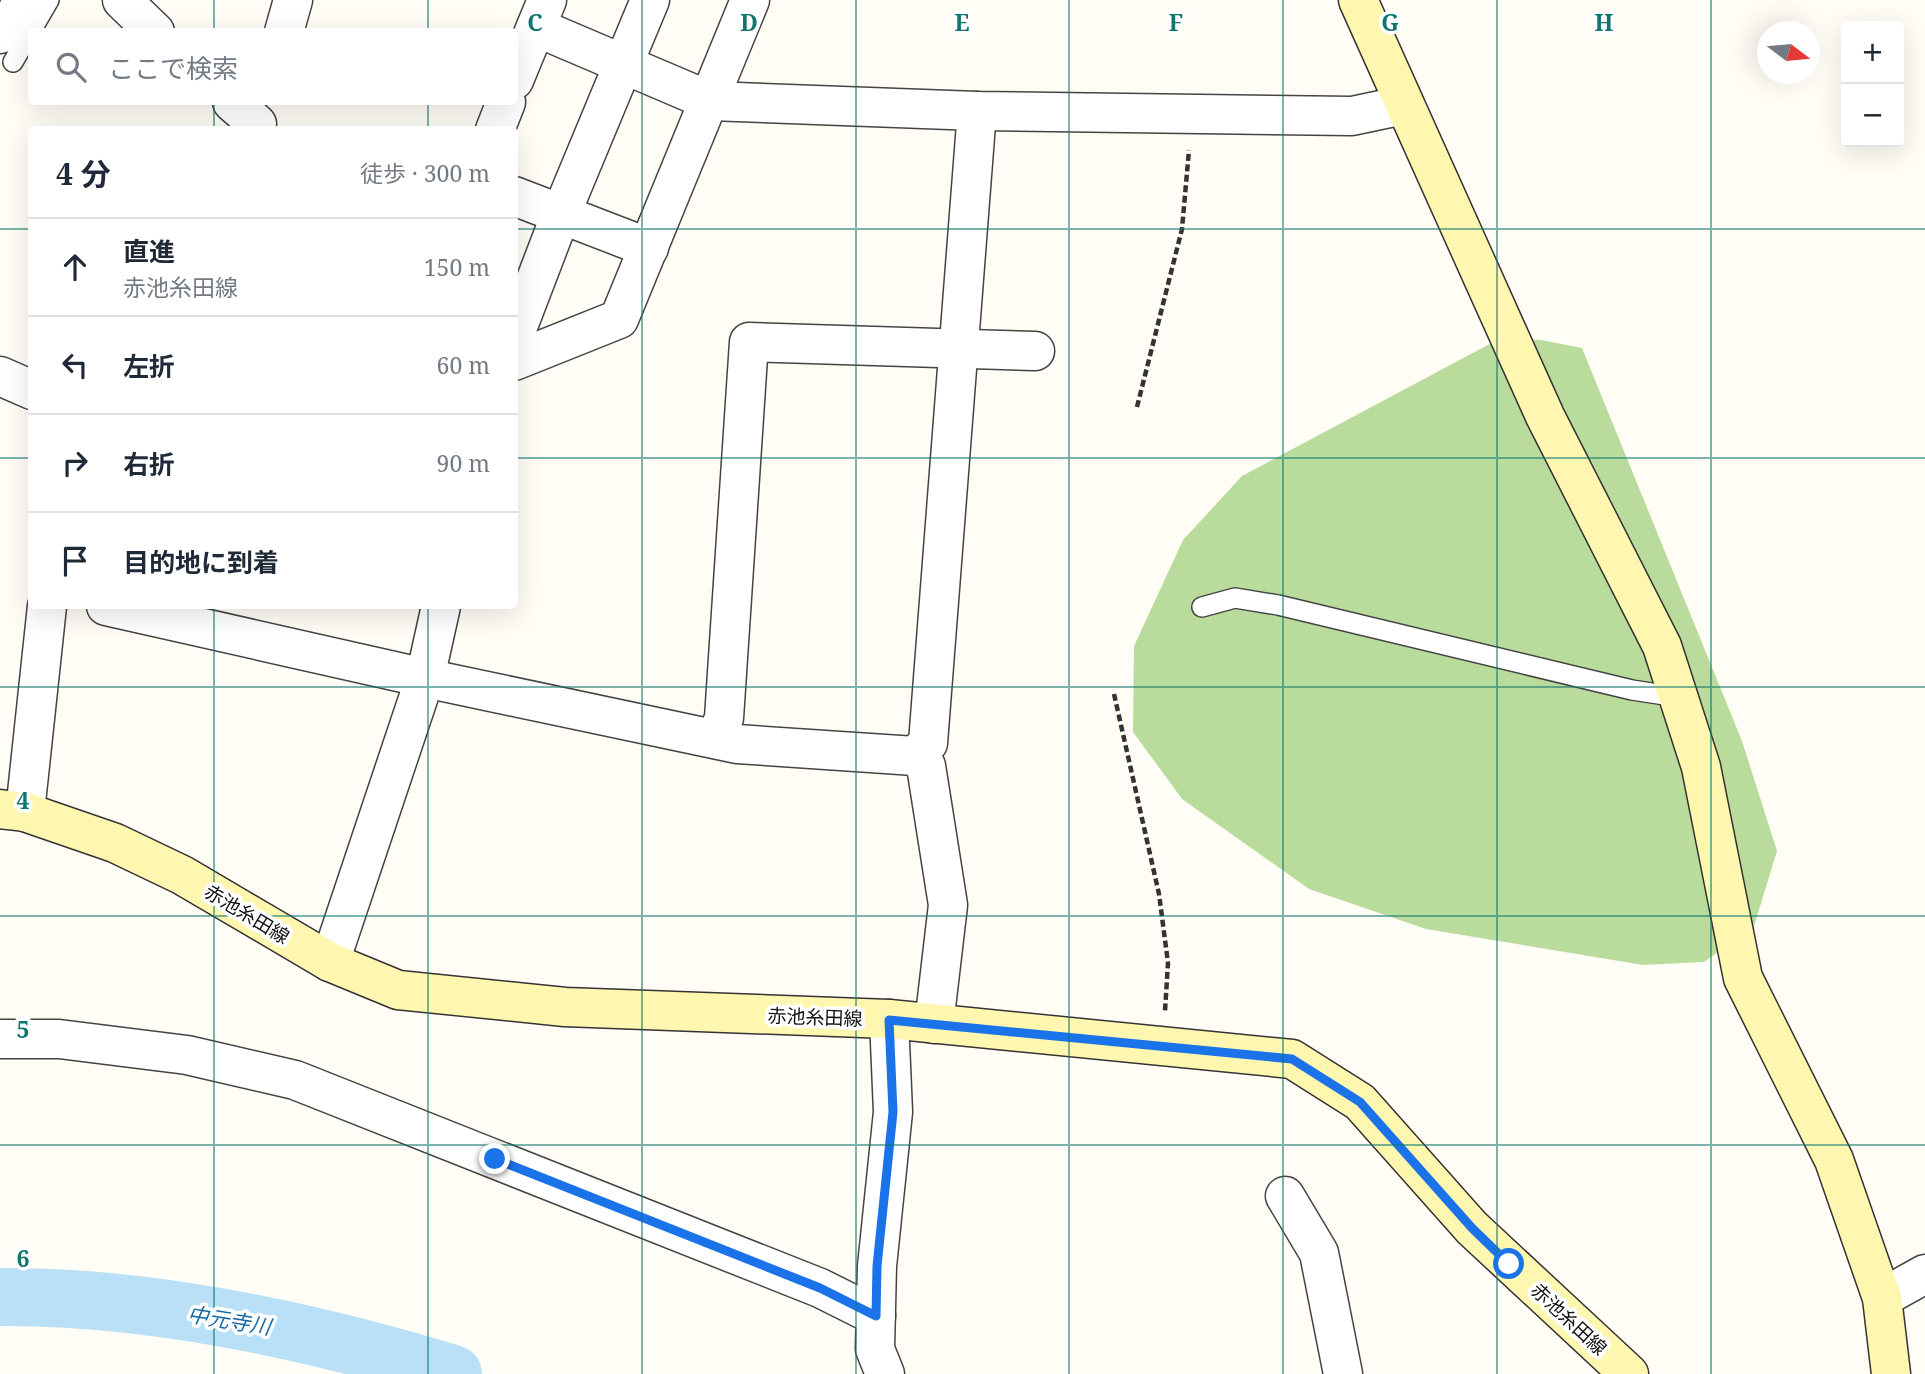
<!DOCTYPE html>
<html lang="ja">
<meta charset="utf-8">
<style>
:root{--surface:#fff;--page:#f6f6f7;--text:#1f2937;--muted:#747a83;--line:#e0e1e3}
body{margin:0;font-family:"Noto Serif","Noto Sans JP",serif;background:var(--page);color:var(--text)}
.controls{position:absolute;right:21px;top:21px;display:grid;overflow:hidden;border-radius:7px;box-shadow:0 7px 28px #0002}
.controls button{width:63px;height:63px;display:grid;place-items:center;padding:0;border:0;border-bottom:2px solid var(--line);background:var(--surface);color:var(--text);font:35px sans-serif}
.compass{position:absolute;left:1757px;top:21px;width:63px;height:63px;border-radius:50%;background:var(--surface);box-shadow:0 7px 28px #0002;rotate:106deg}
.stop{position:absolute;width:21px;height:21px;margin:-16px;border:5px solid #1a73e8;border-radius:50%;background:#fff}
.stop.end{background:#1a73e8;border-color:#fff;box-shadow:0 2px 7px #0008}
.list{margin:0;padding:0;list-style:none}
h2{display:flex;justify-content:space-between;align-items:center;height:91px;margin:0;padding:0 28px;font-size:30px}
h2 small{font-size:23px;font-weight:400;color:var(--muted)}
.list li{display:grid;grid-template-columns:46px 1fr auto;gap:21px;align-items:center;box-sizing:border-box;height:98px;padding:0 28px;border-top:2px solid var(--line)}
.list b{display:block;font-size:26px;white-space:nowrap}
.list p{margin:0;font-size:23px;white-space:nowrap;color:var(--muted)}
.list em{font-size:23px;font-style:normal;color:var(--muted)}
.icon{flex:none;width:38px;height:38px;fill:none;stroke:currentColor;stroke-width:2;stroke-linecap:round;stroke-linejoin:round}
.map{position:relative;flex:none;width:1925px;height:1374px;overflow:hidden}
.search{position:absolute;background:var(--surface);box-shadow:0 7px 28px #0002;left:28px;top:28px;width:490px;height:77px;display:flex;align-items:center;gap:18px;box-sizing:border-box;padding:0 24px;border-radius:7px;color:var(--muted);font-size:26px}
.panel{position:absolute;background:var(--surface);box-shadow:0 7px 28px #0002;left:28px;top:126px;width:490px;height:483px;border-radius:7px}
.map>svg:first-child{display:block}
</style>
<div class="map">
<svg width="1925" height="1374" viewBox="0 0 1925 1374">
<rect width="100%" height="100%" fill="#fffdf5"/>
<polygon fill="#b9dc9c" points="1499,339 1541,340 1582,348 1742,741 1777,851 1754,926 1704,962 1643,965 1426,929 1309,889 1182,799 1133,732 1134,646 1183,540 1242,476"/>
<g fill="none" stroke-linecap="round" stroke-linejoin="round">
<path stroke="#b9e0f7" stroke-width="58" d="M0 1297C149 1296 311 1331 453 1374"/>
<g stroke="#444" stroke-width="22">
<g id="lane">
<polyline points="13,62 49,0"/>
<polyline points="1202,607 1235,598 1278,605 1632,690 1678,697"/>
</g>
</g>
<g stroke="#444" stroke-width="41">
<g id="street">
<polyline points="122,0 155,32"/>
<polyline points="536,27 710,101 977,111 1352,116 1404,105"/>
<polyline points="284,32 293,0"/>
<polyline points="0,34 6,31 23,0"/>
<polyline points="514,80 547,0"/>
<polyline points="232,102 257,124"/>
<polyline points="495,130 506,102"/>
<polyline points="514,196 649,248"/>
<polyline points="514,337 561,214 650,0"/>
<polyline points="514,361 619,319 750,0"/>
<polyline points="0,376 32,390"/>
<polyline points="106,606 425,678 737,744 915,756 928,743 977,111"/>
<polyline points="716,739 724,718 749,342 1035,351"/>
<polyline points="915,756 926,766 948,905 934,1024"/>
<polyline points="25,812 47,606"/>
<polyline points="330,962 425,678 441,606"/>
<polyline points="0,1039 59,1039 187,1055 295,1080 820,1288 876,1316"/>
<polyline points="1285,1196 1319,1253 1343,1374"/>
<polyline points="1882,1298 1925,1274"/>
<polyline points="885,1374 875,1349 877,1266 893,1112 889,1019"/>
</g>
</g>
<g stroke="#333" stroke-width="41">
<g id="secondary">
<polyline points="1358,0 1545,416 1662,646 1701,767 1743,978 1834,1160 1882,1298 1891,1374"/>
<polyline points="0,809 25,812 115,843 182,875 330,962 398,990 565,1007 889,1019 1292,1059 1360,1102 1472,1228 1629,1374"/>
</g>
</g>
<g stroke="#333" stroke-width="4.5" stroke-dasharray="7 3.5" stroke-linecap="butt">
<polyline points="1137,407 1182,229 1189,150"/>
<polyline points="1114,694 1159,894 1168,963 1165,1011"/>
</g>
<use href="#lane" stroke="#fff" stroke-width="19"/>
<use href="#street" stroke="#fff" stroke-width="38"/>
<use href="#secondary" stroke="#fff6b0" stroke-width="38"/>
</g>
<g fill="none" stroke-linecap="round" stroke-linejoin="round">
<polyline stroke="#1a73e8" stroke-width="9" points="495,1159 820,1288 876,1316 877,1266 893,1112 889,1020 1292,1059 1360,1102 1472,1228 1509,1264"/>
</g>
<path fill="none" stroke="#0f766e" stroke-width="2" stroke-opacity="0.55" d="M214 0V32M428 0V32M642 0V1374M856 0V1374M1069 0V1374M1283 0V1374M1497 0V1374M1711 0V1374M214 102V130M428 102V130M0 229H32M514 229H1925M0 458H32M514 458H1925M214 606V1374M428 606V1374M0 687H1925M0 916H1925M0 1145H1925"/>
<g text-anchor="middle" stroke-width="7" stroke-linejoin="round" paint-order="stroke">
<g font-size="19" fill="#111" stroke="#fff">
<text transform="translate(247 914) rotate(31)" y="7">赤池糸田線</text>
<text transform="translate(815 1017) rotate(2)" y="7">赤池糸田線</text>
<text transform="translate(1569 1319) rotate(43)" y="7">赤池糸田線</text>
</g>
<g font-size="21" font-style="italic" fill="#1768a6" stroke="#fff">
<text transform="translate(229 1321) rotate(9)" y="7">中元寺川</text>
</g>
</g>
<g font-size="23" text-anchor="middle" font-weight="bold" fill="#0f766e" stroke="#fff" stroke-width="7" stroke-linejoin="round" paint-order="stroke">
<text x="535" y="31">C</text>
<text x="749" y="31">D</text>
<text x="962" y="31">E</text>
<text x="1176" y="31">F</text>
<text x="1390" y="31">G</text>
<text x="1604" y="31">H</text>
<text x="23" y="809">4</text>
<text x="23" y="1038">5</text>
<text x="23" y="1267">6</text>
</g>
</svg>
<div class="controls">
<button>+</button>
<button>−</button>
</div>
<svg class="compass" viewBox="-18 -18 36 36"><path d="M0-13l5 13h-10z" fill="#e53935"/><path d="M0 13l5-13h-10z" fill="#747a83"/></svg>
<div class="stop" style="left:1509px;top:1264px"></div>
<div class="stop end" style="left:495px;top:1159px"></div>
<div class="search"><svg class="icon" aria-label="search" viewBox="0 0 24 24"><circle cx="10" cy="10" r="6"/><path d="M15 15l6 6"/></svg>ここで検索</div>
<section class="panel">
<h2>4 分<small>徒歩 · 300 m</small></h2>
<ul class="list">
<li><svg class="icon" aria-label="ahead" viewBox="0 0 24 24"><path d="M12 20V5M6 11l6-6 6 6"/></svg><div><b>直進</b><p>赤池糸田線</p></div><em>150 m</em></li>
<li><svg class="icon" aria-label="left" viewBox="0 0 24 24"><path d="M17 20v-9H6M10 6l-5 5 5 5"/></svg><div><b>左折</b></div><em>60 m</em></li>
<li><svg class="icon" aria-label="right" viewBox="0 0 24 24"><path d="M7 20v-9h11M14 6l5 5-5 5"/></svg><div><b>右折</b></div><em>90 m</em></li>
<li><svg class="icon" aria-label="arrive" viewBox="0 0 24 24"><path d="M6 21V4h12l-3 4 3 4H6"/></svg><div><b>目的地に到着</b></div></li>
</ul>
</section>
</div>
